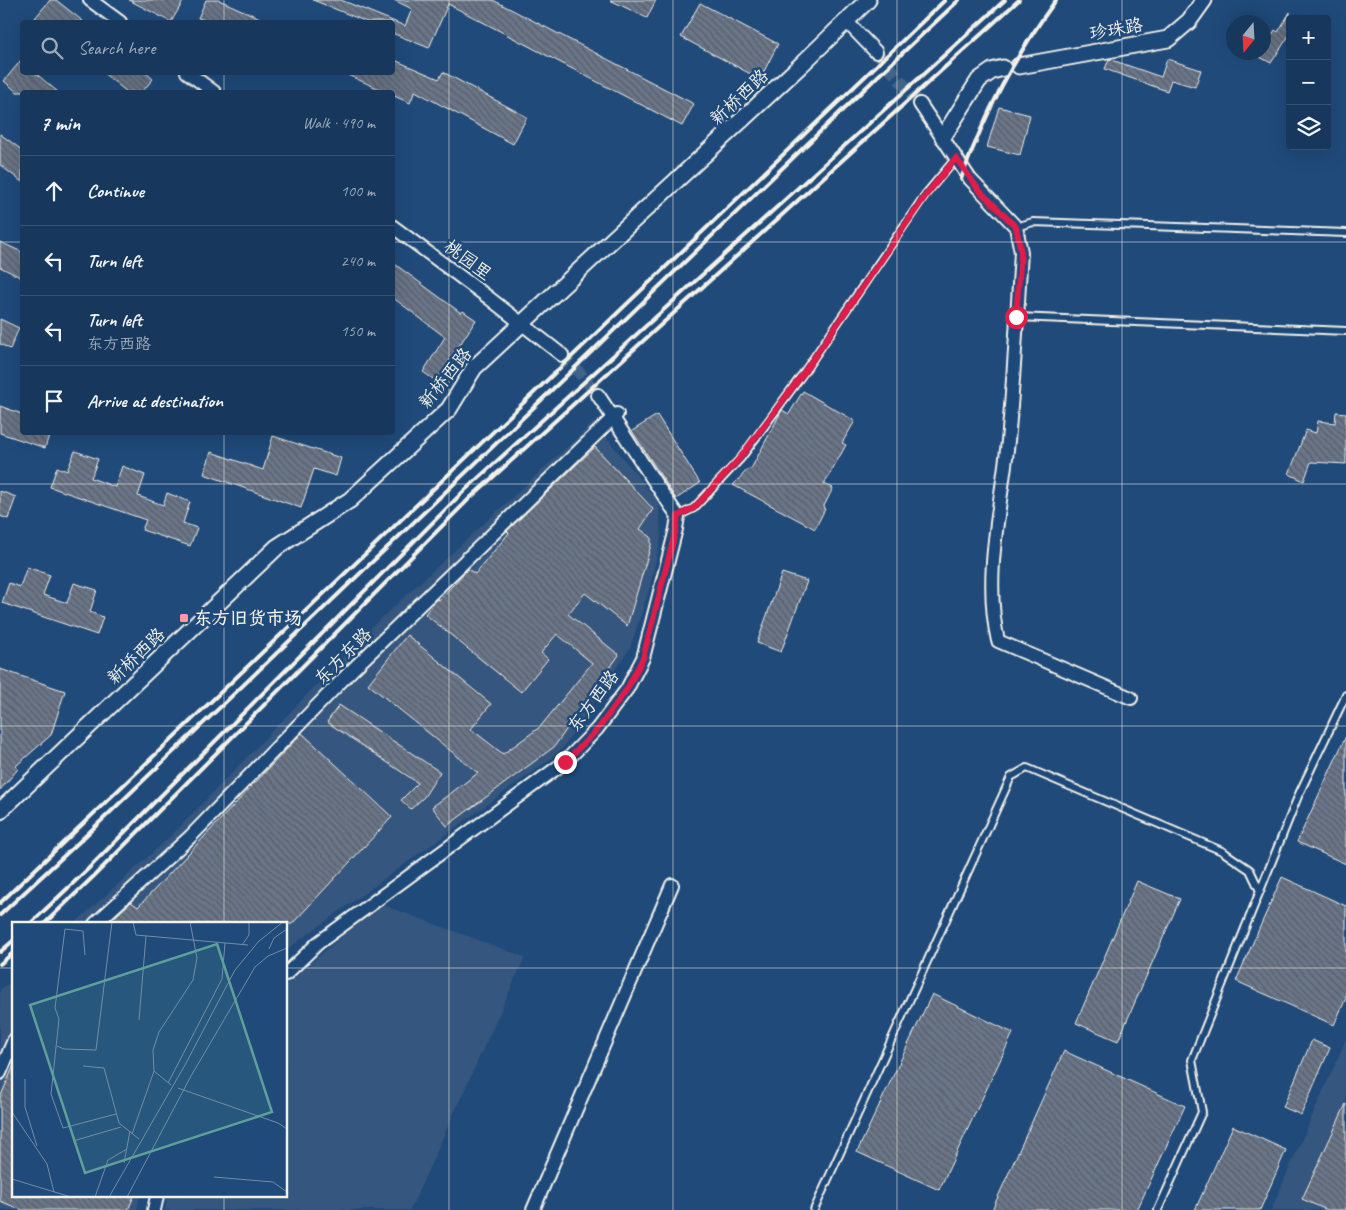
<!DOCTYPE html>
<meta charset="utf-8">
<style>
:root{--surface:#17385c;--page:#244365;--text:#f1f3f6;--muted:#9eacbb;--line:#365272}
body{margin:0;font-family:Caveat,"LXGW WenKai TC",sans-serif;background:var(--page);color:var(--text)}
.controls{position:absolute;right:15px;top:15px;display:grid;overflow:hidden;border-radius:5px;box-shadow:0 5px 20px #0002}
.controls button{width:45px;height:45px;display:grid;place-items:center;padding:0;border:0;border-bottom:1px solid var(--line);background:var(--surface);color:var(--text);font:25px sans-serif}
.compass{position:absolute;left:1226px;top:15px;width:45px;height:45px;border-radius:50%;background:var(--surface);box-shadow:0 5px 20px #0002;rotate:198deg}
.stop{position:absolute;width:15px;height:15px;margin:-11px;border:4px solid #e11d48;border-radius:50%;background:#fff}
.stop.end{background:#e11d48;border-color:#fff;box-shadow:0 1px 5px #0008}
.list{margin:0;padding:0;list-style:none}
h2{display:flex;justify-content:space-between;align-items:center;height:65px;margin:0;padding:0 20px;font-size:21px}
h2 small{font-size:16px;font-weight:400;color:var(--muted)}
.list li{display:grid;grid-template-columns:32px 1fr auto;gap:15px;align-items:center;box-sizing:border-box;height:70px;padding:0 20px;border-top:1px solid var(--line)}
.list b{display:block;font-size:19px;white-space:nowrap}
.list p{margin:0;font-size:16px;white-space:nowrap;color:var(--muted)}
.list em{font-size:16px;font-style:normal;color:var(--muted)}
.icon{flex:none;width:28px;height:28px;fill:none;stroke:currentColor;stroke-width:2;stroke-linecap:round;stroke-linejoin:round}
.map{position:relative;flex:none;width:1346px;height:1210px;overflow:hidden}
.search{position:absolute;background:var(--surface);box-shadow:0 5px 20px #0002;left:20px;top:20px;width:375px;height:55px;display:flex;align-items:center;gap:12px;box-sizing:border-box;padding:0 18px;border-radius:5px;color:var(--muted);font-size:19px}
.panel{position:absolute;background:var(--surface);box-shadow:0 5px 20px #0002;left:20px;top:90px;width:375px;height:345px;border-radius:5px}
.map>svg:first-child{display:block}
</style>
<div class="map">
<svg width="1346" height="1210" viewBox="0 0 1346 1210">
<defs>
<pattern id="building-back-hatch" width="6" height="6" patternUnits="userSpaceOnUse" patternTransform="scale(1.25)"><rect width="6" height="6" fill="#697588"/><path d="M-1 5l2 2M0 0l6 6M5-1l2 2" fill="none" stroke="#595e67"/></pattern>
</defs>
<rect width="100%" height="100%" fill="#1f4a7a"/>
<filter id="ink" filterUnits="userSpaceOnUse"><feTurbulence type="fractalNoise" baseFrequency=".02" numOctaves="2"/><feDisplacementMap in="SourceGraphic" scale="10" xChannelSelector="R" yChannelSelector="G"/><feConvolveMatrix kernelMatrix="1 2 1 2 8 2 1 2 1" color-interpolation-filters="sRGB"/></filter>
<g filter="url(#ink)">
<g fill="#35577e">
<polygon points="594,422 659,503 661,538 649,590 630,648 560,752 286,950 286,924 74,924 172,835 374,625"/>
<polygon points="380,904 525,957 410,1210 165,1210 167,1196 286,1196 286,984"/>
<polygon points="14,979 14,1196 140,1196 137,1210 5,1210 0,1208 0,990"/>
<polygon points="1346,1039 1346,1210 1271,1210"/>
</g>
<g fill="url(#building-back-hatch)" stroke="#f4f1e8">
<polygon points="50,0 56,0 84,22 41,22 35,18"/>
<polygon points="129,0 184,0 171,22"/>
<polygon points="206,0 219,0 269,22 209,22 198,18"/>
<polygon points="313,0 341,0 405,26 412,9 394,0 493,0 694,104 682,126 448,4 429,48 392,33 392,22 367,22"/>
<polygon points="610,0 656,0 647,18"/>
<polygon points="700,3 778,44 760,79 681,37"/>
<polygon points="1290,12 1290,34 1271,63 1258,56 1260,52 1264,52 1264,48 1275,30 1278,32"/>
<polygon points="22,59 22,72 34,72 58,92 17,92 4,81"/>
<polygon points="392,59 439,79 443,72 527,117 513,144 415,91 410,103 392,95 392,92 386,92 341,72 392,72"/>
<polygon points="1109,59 1161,77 1167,59 1201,70 1195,87 1171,80 1167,91 1105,69"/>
<polygon points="102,72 145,72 153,79 142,92 127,92"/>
<polygon points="999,107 1030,115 1020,155 987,147"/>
<polygon points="0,134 22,150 22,182 0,165"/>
<polygon points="0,242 22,252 22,278 0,267"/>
<polygon points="392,262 461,313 463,311 476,320 436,381 423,372 445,337 392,297"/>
<polygon points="0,319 19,328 10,349 0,344"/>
<polygon points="803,391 855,421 842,443 846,445 824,484 833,488 823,508 825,509 815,529 733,485 749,468 751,469 782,410 789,414"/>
<polygon points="0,406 22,414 22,432 50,432 45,448 0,433"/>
<polygon points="1336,412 1346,413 1346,464 1311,462 1304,481 1289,474 1306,430 1316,433 1318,421 1335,423"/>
<polygon points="657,415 700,483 676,499 632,431"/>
<polygon points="273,436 341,458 336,476 314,469 301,508 204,474 211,452 263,470"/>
<polygon points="595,447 653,509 640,529 651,537 651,545 627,626 585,593 568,614 619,655 554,747 447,826 432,807 478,773 368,684 407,635 491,704 471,729 503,754 540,727 592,663 557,634 541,653 548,659 521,692 425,614 436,600 437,599 439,600 468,569 475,574 509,533 507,531"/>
<polygon points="75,451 98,459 91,478 115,487 122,466 145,475 138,496 163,505 167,493 190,502 183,523 197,528 190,546 142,530 146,520 50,487 57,467 67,471"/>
<polygon points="0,491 16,497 8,519 0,516"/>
<polygon points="27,567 50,575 43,595 67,603 74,583 97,590 90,612 103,617 97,635 2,603 9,583 20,587"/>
<polygon points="782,573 807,581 781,652 757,643"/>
<polygon points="0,669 65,691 51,735 16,766 18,769 0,790"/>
<polygon points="339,705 440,772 424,797 411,809 401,800 418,783 327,722"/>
<polygon points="302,733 392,817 292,924 107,924 131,902 138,907"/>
<polygon points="1346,736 1346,864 1297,842"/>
<polygon points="1282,877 1346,906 1346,998 1334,1025 1236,981"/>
<polygon points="1137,881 1180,899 1118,1041 1076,1023"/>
<polygon points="932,994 1013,1033 939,1190 857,1152"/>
<polygon points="1312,1040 1330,1048 1301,1115 1283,1107"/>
<polygon points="1064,1051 1185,1106 1137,1210 992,1210"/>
<polygon points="14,1065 14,1196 134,1196 128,1210 22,1210 0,1201 0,1098"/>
<polygon points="1346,1104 1346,1210 1327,1210 1302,1199"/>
<polygon points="1233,1126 1286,1150 1260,1210 1195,1210"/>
</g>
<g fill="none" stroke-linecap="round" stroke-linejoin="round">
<g stroke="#3f638a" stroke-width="12" stroke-dasharray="12 6" stroke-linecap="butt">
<polyline points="876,52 920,104"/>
<polyline points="562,355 577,370 598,395"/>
</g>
<g stroke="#f4f1e8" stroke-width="10">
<g id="service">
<polyline points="1016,227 1033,222 1346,233"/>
<polyline points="1017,317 1346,331"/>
<polyline points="678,516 694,508 741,458 802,375 925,195 956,158"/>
<polyline points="814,1210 1011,777 1027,768 1222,851 1250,870 1260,891"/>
<polyline points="1158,1210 1202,1112 1192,1060 1299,794 1346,695"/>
</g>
</g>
<g stroke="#f4f1e8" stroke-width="16">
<g id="minor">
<polyline points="90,0 120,22"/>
<polyline points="846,21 876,52"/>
<polyline points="187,72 214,92"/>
<path d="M920 104 970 179 1016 227 1021 252C1017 315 1014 379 1008 441 1001 507 983 576 998 641L1131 698"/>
<polyline points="392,226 489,298 562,355"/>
<polyline points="95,924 190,837 351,671 617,414"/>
<path d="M286 974 318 943 565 762 597 729 627 689 643 658 676 529 678 516C650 477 625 435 598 395"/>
<polyline points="0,1073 14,1040"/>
<polyline points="154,1210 157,1196"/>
<polyline points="533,1210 672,885"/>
</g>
</g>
<g stroke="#f4f1e8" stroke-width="19">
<g id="tertiary">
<polyline points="1019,66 1168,39 1189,21 1204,0"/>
<polyline points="943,137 979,80 992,71 1003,68"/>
<polyline points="0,811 277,547 350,500 449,409 474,368 801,65 868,0"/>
</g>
</g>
<use href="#service" stroke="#1f4a7a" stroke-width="6"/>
<use href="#minor" stroke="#1f4a7a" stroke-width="12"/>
<use href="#tertiary" stroke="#1f4a7a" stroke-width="15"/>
<g stroke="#f4f1e8" stroke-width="4">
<path d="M961 179C986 111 1013 59 1056 0"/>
<polyline points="0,903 945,0"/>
<polyline points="0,915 79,842 505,435 879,75 959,0"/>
<polyline points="30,924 88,869 464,491 1005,0"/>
<polyline points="44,924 94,876 470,498 1019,0"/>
<polyline points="0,952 14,940"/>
<polyline points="0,964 14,952"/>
</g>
</g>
</g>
<g fill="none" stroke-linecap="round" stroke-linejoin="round" filter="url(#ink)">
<polyline stroke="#e11d48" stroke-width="6" points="565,762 598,729 627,689 643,658 676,529 678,516 694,508 740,458 802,375 926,195 956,158 978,189 1016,227 1021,252 1016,317"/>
</g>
<path fill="none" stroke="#f4f1e8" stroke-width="1" stroke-opacity="0.55" d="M224 0V22M449 0V1210M673 0V1210M897 0V1210M1122 0V1210M224 72V92M0 242H22M392 242H1346M224 432V924M0 484H1346M0 726H1346M0 968H14M286 968H1346M224 1196V1210"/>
<rect fill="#ff9aa2" stroke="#1f4a7a" stroke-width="2" x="179" y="613" width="10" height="10" rx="2.5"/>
<g text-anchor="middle" stroke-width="5" stroke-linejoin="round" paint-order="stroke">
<g font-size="18" fill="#f4f1e8" stroke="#1f4a7a">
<text transform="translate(1116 29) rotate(-10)" y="6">珍珠路</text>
<text transform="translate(739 97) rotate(-43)" y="6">新桥西路</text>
<text transform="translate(468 260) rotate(37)" y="6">桃园里</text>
<text transform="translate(445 378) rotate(-51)" y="6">新桥西路</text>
<text transform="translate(136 656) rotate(-44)" y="6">新桥西路</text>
<text transform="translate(343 656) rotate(-45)" y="6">东方东路</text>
<text transform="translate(593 701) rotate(-53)" y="6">东方西路</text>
</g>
<g font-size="18" font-weight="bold" fill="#f4f1e8" stroke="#1f4a7a" text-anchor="start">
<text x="194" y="624">东方旧货市场</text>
</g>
</g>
<g transform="translate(12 922)">
<rect width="275" height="275" fill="#1f4a7a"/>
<path fill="none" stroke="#748da6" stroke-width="1" d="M121 0 124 13 236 23M230 23 237 13V0M257 27 262 16 275 7M73 33 71 9 53 7 43 86 47 97 39 172 51 206 104 192M127 98 134 14M45 124 52 127 84 128 100 0M71 144 92 146 107 201 127 217M13 157V185L25 224M156 161 210 57 213 21M159 163 142 149 141 128 147 110 181 58 185 36 178 0M166 166 266 201 275 207M0 190 35 242 42 270M120 212 142 149M61 219 109 205M112 241 118 209M202 255 261 260 275 270M0 257 59 275M83 275 96 238 115 227M97 275 173 143 223 48 247 19 271 0M115 275 179 154 243 45 256 34 275 26"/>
<path fill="#5fa199" fill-opacity="0.15" stroke="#5fa199" stroke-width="2.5" d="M205 22 260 190 73 251 18 83Z"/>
<rect width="275" height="275" fill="none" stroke="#f4f1e8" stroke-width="2.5"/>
</g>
</svg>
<div class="controls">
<button>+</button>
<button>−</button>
<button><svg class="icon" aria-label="layers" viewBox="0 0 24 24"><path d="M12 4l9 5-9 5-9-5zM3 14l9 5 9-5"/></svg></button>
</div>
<svg class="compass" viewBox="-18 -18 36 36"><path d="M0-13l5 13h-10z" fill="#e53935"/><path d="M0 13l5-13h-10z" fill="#9eacbb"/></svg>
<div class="stop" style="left:1016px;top:317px"></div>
<div class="stop end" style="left:565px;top:762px"></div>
<div class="search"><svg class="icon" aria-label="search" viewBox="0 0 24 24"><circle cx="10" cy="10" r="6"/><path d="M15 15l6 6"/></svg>Search here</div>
<section class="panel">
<h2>7 min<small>Walk · 490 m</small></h2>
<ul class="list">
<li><svg class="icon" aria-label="ahead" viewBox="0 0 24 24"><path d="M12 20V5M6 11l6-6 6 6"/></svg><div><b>Continue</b></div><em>100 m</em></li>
<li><svg class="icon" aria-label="left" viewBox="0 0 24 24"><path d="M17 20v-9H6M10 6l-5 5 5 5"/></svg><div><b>Turn left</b></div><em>240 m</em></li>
<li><svg class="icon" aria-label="left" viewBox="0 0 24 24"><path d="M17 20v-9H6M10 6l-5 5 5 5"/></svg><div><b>Turn left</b><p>东方西路</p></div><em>150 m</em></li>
<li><svg class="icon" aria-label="arrive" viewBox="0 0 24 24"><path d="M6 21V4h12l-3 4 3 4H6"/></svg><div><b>Arrive at destination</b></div></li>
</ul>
</section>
</div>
